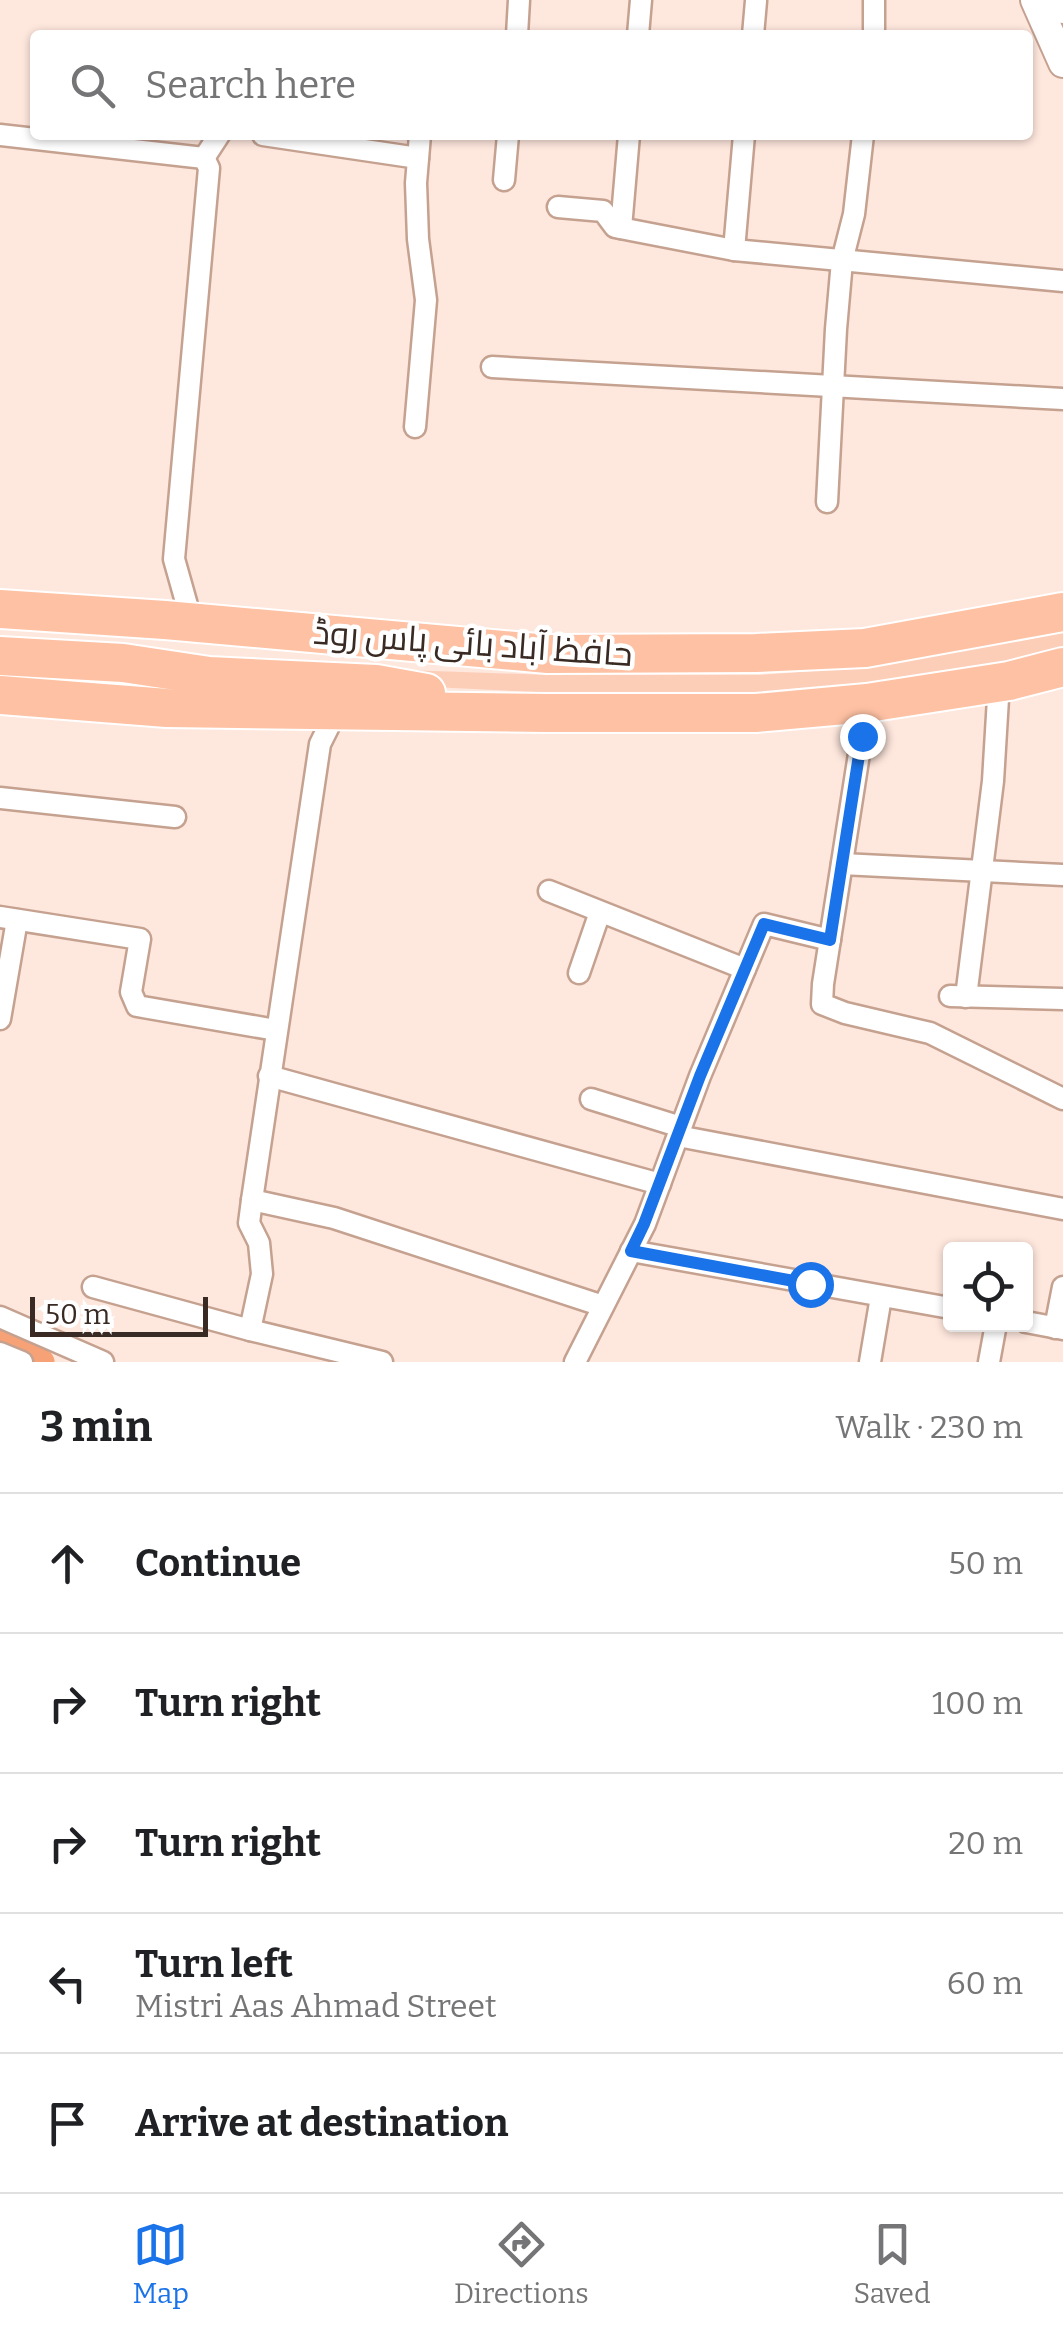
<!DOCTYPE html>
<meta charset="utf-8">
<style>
:root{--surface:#fff;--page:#f6f6f6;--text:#202124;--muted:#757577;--line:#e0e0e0;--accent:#1a73e8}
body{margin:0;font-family:Bitter,Cairo,serif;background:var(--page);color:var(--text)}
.controls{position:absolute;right:30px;bottom:30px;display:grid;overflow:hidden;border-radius:10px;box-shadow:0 2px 8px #0004}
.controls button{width:90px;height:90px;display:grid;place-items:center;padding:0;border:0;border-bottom:2px solid var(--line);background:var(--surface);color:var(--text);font:50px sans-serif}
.scale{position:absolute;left:30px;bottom:25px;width:178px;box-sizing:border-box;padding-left:10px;border:5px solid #392b24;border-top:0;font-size:28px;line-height:35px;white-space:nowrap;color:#392b24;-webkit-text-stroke:8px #fff;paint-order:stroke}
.stop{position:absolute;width:30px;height:30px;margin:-22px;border:8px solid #1a73e8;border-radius:50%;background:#fff}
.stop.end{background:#1a73e8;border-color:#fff;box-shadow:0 2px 10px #0008}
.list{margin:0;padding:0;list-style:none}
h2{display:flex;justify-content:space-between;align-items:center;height:130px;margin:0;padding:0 40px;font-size:42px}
h2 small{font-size:32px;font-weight:400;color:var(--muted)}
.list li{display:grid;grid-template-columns:65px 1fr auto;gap:30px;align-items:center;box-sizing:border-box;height:140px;padding:0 40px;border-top:2px solid var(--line)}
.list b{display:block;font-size:38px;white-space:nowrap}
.list p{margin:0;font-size:32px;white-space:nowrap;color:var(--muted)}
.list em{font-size:32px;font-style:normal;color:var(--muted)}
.icon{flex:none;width:55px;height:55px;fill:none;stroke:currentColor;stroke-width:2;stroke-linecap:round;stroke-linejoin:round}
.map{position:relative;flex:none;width:1063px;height:1362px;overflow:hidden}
.search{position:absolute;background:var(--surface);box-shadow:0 2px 8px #0004;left:30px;right:30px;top:30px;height:110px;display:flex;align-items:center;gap:25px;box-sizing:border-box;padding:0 35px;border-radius:10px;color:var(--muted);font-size:38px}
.sheet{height:830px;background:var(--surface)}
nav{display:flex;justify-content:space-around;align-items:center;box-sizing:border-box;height:140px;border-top:2px solid var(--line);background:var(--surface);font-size:28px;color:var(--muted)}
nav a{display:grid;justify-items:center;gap:5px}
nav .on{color:var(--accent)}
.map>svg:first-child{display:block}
</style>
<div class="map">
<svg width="1063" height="1362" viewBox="0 0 1063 1362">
<rect width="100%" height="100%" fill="#fee7dd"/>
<path fill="#fccdb7" d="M1063 630V651C999 664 934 678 869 686 705 704 540 692 376 684L377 669 548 675H759L868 667Z"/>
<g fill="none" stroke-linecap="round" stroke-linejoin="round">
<polyline stroke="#f7a177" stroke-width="25" points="0,1343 42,1362"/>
<g stroke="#c5a190" stroke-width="25">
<g id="street">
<polyline points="517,35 519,0"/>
<polyline points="638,35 641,0"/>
<polyline points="753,35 756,1"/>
<polyline points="874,35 874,0"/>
<polyline points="0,135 204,158 209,168 174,559 192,623"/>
<polyline points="263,135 418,158"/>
<polyline points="204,158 219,135"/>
<polyline points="504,180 508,135"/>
<polyline points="558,207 603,211 615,227 734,250 1063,281"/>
<polyline points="621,228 629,135"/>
<polyline points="734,250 744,135"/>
<polyline points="492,367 1063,399"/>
<polyline points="415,427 426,300 418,239 416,183 420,135"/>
<polyline points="827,502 836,329 842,261 854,214 863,135"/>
<polyline points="867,703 823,984 822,1004 845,1013 930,1033 1063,1099"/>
<polyline points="0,798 175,817"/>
<polyline points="842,864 1063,875"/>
<polyline points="549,891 745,969"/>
<polyline points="0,917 140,939 131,992 137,1006 276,1030"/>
<polyline points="579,973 600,912"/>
<polyline points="950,996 1063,999"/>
<polyline points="966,997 993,781 999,682"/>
<polyline points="0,1019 17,920"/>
<polyline points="269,1076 660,1184"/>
<polyline points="591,1099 681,1127"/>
<polyline points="678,1136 1063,1209"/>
<polyline points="252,1200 334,1218 603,1306"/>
<polyline points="631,1251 950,1308"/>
<polyline points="93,1287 250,1330 382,1362"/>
<polyline points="0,1317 103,1362"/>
<polyline points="1026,1322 1063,1329"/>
<polyline points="1055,1328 1063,1287"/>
<polyline points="250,1330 262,1274 259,1243 249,1223 252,1200 320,744 337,710"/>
<polyline points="0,1353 22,1362"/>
<polyline points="575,1362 645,1224 700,1076 764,924 830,940"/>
<polyline points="870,1362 881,1297"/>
<polyline points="989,1362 996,1324"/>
</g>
</g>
<g stroke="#c5a190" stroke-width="32">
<g id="secondary">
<polyline points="1035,0 1063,63"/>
<polyline points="1059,0 1063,9"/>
</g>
</g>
<g stroke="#fff" stroke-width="42">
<g id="highway">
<polyline points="0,609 165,620 548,654 756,653 865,648 1063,612"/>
<polyline points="0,656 123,663 209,676 376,684 426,693"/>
<polyline points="0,695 167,708 547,713 756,713 867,703 1009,681 1063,667"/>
</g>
</g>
<use href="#street" stroke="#fff" stroke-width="20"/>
<use href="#secondary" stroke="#fff" stroke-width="28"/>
<use href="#highway" stroke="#fec1a3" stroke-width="38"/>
</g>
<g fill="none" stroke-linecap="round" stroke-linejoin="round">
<polyline stroke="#1a73e8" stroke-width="12" points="810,1284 631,1251 644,1224 700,1076 764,924 830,940 862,736"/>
</g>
<g text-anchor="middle" stroke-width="9" stroke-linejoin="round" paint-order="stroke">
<g font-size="35" fill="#392b24" stroke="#fff">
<text transform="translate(473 643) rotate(4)" y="12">حافظ آباد بائی پاس روڈ</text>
</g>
</g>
</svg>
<div class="controls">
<button><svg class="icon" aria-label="locate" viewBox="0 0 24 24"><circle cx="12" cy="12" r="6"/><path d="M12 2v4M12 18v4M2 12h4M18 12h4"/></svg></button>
</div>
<div class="scale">50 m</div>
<div class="stop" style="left:810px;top:1284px"></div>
<div class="stop end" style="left:862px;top:736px"></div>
<div class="search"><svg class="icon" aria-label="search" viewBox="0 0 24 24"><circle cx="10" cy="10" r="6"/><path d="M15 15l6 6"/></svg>Search here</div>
</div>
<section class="sheet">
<h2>3 min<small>Walk · 230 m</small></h2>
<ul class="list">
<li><svg class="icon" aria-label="ahead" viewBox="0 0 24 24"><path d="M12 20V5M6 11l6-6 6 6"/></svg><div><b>Continue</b></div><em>50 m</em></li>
<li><svg class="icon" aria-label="right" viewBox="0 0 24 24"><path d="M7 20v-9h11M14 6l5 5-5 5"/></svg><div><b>Turn right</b></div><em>100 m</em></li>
<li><svg class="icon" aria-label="right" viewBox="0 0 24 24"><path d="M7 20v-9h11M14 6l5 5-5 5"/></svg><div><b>Turn right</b></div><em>20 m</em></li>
<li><svg class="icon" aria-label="left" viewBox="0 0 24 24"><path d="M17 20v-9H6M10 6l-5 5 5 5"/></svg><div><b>Turn left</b><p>Mistri Aas Ahmad Street</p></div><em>60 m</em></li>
<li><svg class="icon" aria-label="arrive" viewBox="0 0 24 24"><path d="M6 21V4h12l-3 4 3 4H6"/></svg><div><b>Arrive at destination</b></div></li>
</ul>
</section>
<nav>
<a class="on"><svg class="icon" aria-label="map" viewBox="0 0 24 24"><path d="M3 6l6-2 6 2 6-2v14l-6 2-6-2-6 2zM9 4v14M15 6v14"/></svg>Map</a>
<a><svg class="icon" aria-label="directions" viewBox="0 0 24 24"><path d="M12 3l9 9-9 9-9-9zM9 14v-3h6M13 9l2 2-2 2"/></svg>Directions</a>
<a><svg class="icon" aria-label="saved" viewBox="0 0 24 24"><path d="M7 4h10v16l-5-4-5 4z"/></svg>Saved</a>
</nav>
